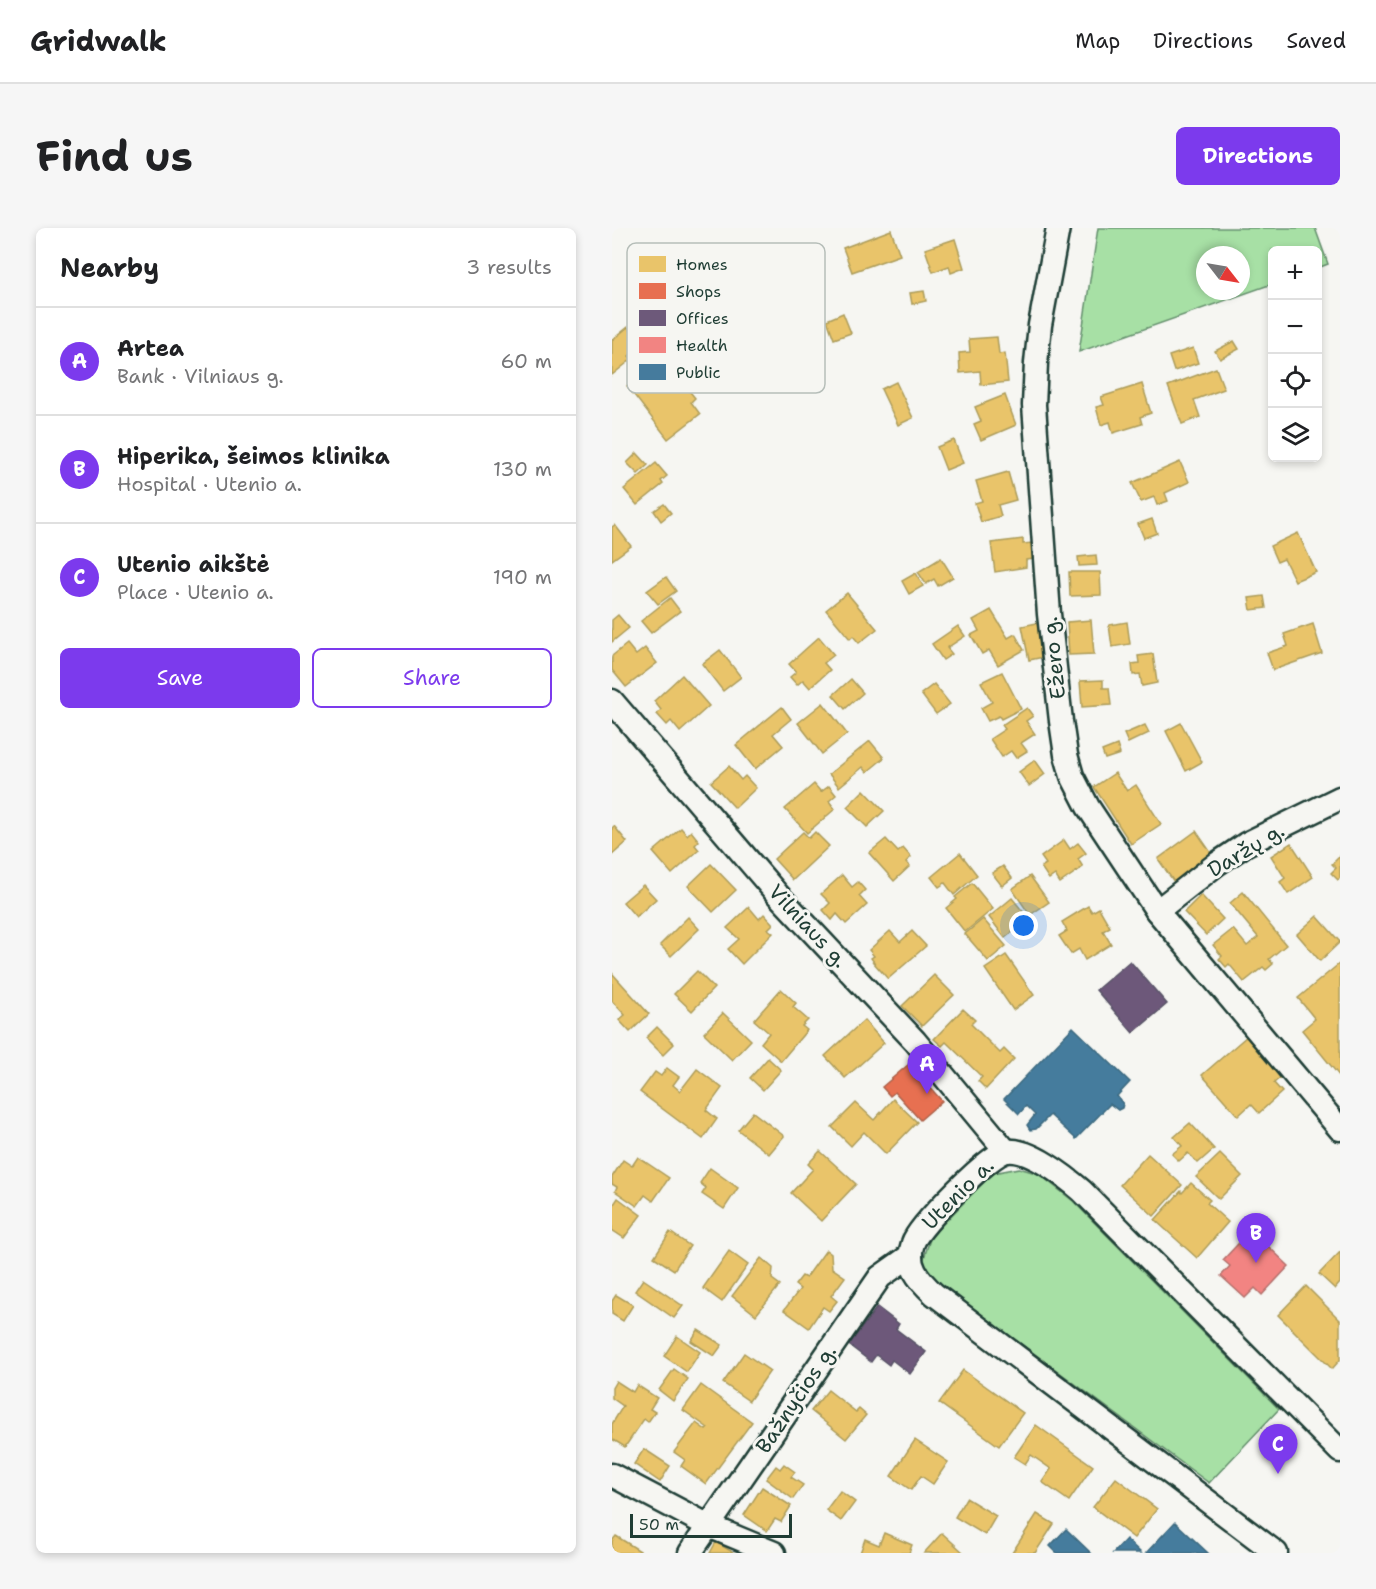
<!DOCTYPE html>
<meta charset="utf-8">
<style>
:root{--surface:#fff;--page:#f6f6f6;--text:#202124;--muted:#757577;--line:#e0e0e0;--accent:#7c3aed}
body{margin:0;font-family:"Shantell Sans",sans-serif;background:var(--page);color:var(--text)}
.controls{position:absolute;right:18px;top:18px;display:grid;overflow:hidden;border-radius:9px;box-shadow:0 3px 9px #0003}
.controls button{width:54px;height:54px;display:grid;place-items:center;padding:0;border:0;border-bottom:2px solid var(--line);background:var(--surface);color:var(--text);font:30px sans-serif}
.compass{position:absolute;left:584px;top:18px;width:54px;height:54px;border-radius:50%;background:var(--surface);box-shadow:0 3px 9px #0003;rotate:121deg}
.scale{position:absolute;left:18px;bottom:15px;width:162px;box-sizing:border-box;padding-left:6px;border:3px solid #1f3d34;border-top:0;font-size:16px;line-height:21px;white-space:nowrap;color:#1f3d34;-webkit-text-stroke:4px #f6f6f2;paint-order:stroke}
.you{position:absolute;left:412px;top:698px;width:21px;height:21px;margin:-15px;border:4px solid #fff;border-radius:50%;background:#1a73e8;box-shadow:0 0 0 9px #1a73e833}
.badge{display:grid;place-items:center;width:39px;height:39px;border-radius:50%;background:var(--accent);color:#fff;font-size:20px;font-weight:700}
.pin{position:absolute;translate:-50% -50px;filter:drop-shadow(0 2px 3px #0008)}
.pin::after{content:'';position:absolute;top:32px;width:21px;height:18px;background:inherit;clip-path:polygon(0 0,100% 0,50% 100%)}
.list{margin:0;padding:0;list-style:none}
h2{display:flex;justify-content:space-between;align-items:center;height:78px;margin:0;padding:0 24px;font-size:26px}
h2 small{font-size:20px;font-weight:400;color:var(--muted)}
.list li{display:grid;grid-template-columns:39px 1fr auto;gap:18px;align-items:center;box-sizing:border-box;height:108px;padding:0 24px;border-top:2px solid var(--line)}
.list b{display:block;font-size:22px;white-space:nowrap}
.list p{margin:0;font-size:20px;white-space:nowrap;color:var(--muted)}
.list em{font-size:20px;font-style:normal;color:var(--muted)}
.actions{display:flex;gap:12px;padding:18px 24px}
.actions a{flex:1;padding:14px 0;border:2px solid var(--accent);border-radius:9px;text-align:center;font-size:21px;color:var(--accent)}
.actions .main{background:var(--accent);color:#fff}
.icon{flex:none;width:33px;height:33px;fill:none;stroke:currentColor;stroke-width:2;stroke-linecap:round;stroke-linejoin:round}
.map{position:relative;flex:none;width:728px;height:1325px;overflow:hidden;border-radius:9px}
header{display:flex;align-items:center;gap:36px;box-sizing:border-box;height:84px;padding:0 30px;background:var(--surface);border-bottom:2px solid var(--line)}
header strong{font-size:28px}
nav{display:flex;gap:33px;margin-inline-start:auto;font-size:21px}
.intro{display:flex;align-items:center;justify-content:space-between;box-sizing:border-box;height:144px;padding:0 36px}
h1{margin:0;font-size:42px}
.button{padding:15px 27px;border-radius:9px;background:var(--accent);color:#fff;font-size:21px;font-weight:700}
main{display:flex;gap:36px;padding:0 36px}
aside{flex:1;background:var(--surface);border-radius:9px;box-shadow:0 3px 9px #0003}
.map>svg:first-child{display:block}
</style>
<header>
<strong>Gridwalk</strong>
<nav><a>Map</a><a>Directions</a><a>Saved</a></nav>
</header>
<div class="intro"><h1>Find us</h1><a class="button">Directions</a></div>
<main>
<aside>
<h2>Nearby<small>3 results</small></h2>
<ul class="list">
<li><span class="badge">A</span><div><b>Artea</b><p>Bank · Vilniaus g.</p></div><em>60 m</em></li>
<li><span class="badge">B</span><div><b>Hiperika, šeimos klinika</b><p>Hospital · Utenio a.</p></div><em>130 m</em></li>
<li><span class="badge">C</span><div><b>Utenio aikštė</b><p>Place · Utenio a.</p></div><em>190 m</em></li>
</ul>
<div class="actions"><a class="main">Save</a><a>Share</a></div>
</aside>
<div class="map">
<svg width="728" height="1325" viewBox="0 0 728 1325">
<rect width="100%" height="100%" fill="#f6f6f2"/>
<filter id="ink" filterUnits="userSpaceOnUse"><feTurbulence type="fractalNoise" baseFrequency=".0167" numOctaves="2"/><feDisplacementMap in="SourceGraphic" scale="12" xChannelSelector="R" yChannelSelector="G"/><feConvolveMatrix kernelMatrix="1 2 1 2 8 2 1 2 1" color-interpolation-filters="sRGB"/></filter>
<g filter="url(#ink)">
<g fill="#a7e0a5" stroke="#638e6c" stroke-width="1.5" fill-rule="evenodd">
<path d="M486 0H703L716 36 706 40V22H660V56L467 124ZM593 27H629V63H593Z"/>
<polygon points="407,940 427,946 461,973 667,1181 597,1255 323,1052 311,1033 319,1008 381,945"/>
</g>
<g fill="#e9c46a" stroke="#ac9c5a" stroke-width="1.5">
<polygon points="279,2 288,27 240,44 231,20"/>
<polygon points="343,11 352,40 339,45 337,38 321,44 313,21"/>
<polygon points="312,63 314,73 300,76 298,65"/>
<polygon points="231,85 239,105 222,111 215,92"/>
<polygon points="16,99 30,117 17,128 20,131 0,147 0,112"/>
<polygon points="385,109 387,126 393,125 396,154 369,157 368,143 348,145 347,125 358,124 357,111"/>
<polygon points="622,113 627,121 608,131 603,123"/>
<polygon points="581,120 586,135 562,143 557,128"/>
<polygon points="47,133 59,148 63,145 83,170 79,174 88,186 56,211 15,158"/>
<polygon points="604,140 612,161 582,172 588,189 570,196 556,158"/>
<polygon points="284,154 301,190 286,197 269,161"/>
<polygon points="530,156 539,185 528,189 530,196 501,205 498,194 489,197 484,179 492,177 489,169"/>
<polygon points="393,167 404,197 369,212 362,196 369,193 363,179"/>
<polygon points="342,212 351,235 334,242 325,219"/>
<polygon points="25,225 36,237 26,246 15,235"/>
<polygon points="568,234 577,254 553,265 556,273 545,277 542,269 529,274 520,255"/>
<polygon points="44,235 55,248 49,253 51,256 25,277 12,261"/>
<polygon points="396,244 404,272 386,277 389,288 369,294 363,275 370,273 364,253"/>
<polygon points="52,276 59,285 49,293 42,283"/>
<polygon points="540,291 545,305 532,310 526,296"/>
<polygon points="3,297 19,318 0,332 0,299"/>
<polygon points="686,305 704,344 683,353 672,331 665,334 658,318"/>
<polygon points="411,311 411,316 420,315 423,331 414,332 414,339 383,344 379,315"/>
<polygon points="484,327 485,337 467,338 466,329"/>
<polygon points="329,330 341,349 326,358 322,351 314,356 306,344"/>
<polygon points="457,344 488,344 489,367 458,368"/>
<polygon points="304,345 311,358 297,366 290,353"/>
<polygon points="54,349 64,363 46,376 35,363"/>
<polygon points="235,365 265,401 247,415 241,408 238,411 214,382"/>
<polygon points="652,368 654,380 639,382 637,370"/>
<polygon points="58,370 68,383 39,405 29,393"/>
<polygon points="379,382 396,410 403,406 412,422 386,437 377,422 370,426 359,407 367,403 361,392"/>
<polygon points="6,387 17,400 0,414 0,392"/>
<polygon points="479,392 482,426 457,427 455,394"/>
<polygon points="515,394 518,416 500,419 497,397"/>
<polygon points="425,395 432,429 417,432 410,398"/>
<polygon points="701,396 710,425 661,442 655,425 676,418 672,406"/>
<polygon points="346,398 353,408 335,420 340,426 331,432 320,416"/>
<polygon points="207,409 222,427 212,435 218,442 198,460 191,452 185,457 178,449 184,444 177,436"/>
<polygon points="15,416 24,427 33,420 45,435 14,459 0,442 0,428"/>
<polygon points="108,422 129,449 111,463 90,436"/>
<polygon points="541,426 545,455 530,458 528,446 521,447 520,436 527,435 526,428"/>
<polygon points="390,444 409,481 389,491 387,488 376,493 369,480 380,474 369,454"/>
<polygon points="70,447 97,478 68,504 59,493 55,497 45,486 49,482 42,473"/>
<polygon points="239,451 251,465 233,481 221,467"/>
<polygon points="491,452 491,460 497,460 499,477 470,479 468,453"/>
<polygon points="322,456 338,476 324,486 309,466"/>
<polygon points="211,475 235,506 210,526 186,495"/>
<polygon points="170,479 179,491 161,506 171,518 143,541 124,517"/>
<polygon points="415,480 421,488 414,493 423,506 409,515 415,523 404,530 399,523 390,529 378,511 393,501 390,497"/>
<polygon points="569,495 590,534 574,543 554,503"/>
<polygon points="533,497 537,505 516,515 512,506"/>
<polygon points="258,513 272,530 255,544 251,539 227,559 217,546"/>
<polygon points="505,517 508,526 493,531 490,523"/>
<polygon points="423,532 433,546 417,558 407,544"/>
<polygon points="117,538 129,552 133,548 144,560 123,580 99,554"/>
<polygon points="503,545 515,563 524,557 549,596 519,616 482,559"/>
<polygon points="202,556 209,564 217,558 224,567 217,573 223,581 195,605 173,581"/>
<polygon points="252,562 272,583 255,599 235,579"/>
<polygon points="2,598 15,614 0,627 0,600"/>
<polygon points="69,600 75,607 79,603 87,613 83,617 87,622 60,646 41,624"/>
<polygon points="584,603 600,626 562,654 546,631"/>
<polygon points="191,604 197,610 203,604 217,618 181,652 162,631"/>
<polygon points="274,611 286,624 291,620 299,629 294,634 298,638 282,653 257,625"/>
<polygon points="452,612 458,621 466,615 474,625 466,631 471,639 448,655 443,647 437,651 429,639 434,636 429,629"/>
<polygon points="679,615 701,649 676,666 668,654 673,650 659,628"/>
<polygon points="348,625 365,647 342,667 333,655 327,659 319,649"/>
<polygon points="728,628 728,650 726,652 719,645 724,640 720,636"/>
<polygon points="99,636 124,662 101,684 76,658"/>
<polygon points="391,638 400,650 390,658 380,645"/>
<polygon points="230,647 240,659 246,654 253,662 247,668 255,677 234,696 225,686 220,692 211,682 218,675 209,666"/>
<polygon points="418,648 437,674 418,687 400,661"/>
<polygon points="360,655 381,681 353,704 334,680 345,671 343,669"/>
<polygon points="31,657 44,671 24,689 11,674"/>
<polygon points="631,664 674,717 657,731 661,736 654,742 651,739 632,754 617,736 614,739 607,731 610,728 601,717 621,701 635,718 646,709 618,675"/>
<polygon points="589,667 611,691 594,707 572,684"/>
<polygon points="400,670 417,691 393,710 377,689"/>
<polygon points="476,678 480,684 487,680 498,699 491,703 499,716 473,732 467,721 459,726 447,708 455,703 450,694"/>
<polygon points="137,679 147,691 152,686 161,696 156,701 161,705 130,736 116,721 127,711 115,700"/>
<polygon points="705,688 728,714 708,733 685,706"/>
<polygon points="76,689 87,701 59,728 48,717"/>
<polygon points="371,691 394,718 376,733 353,706"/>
<polygon points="278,703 288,714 300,703 314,718 276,751 261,734 262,734 259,730 262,728 257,722"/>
<polygon points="394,727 422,767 401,782 373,741"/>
<polygon points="728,735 728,849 690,802 703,791 686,770"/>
<polygon points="85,743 102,760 80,783 62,766"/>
<polygon points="0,745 37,786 18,804 7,792 13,787 0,773"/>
<polygon points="322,747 342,767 310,798 290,778"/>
<polygon points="169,761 184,775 181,779 196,792 190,798 195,802 169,833 149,815 157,805 142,792"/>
<polygon points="351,781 363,792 359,796 388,825 392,821 402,831 374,861 366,853 370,849 334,814 330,818 322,811"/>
<polygon points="111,785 139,812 120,832 92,805"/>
<polygon points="252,792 272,815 233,850 213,828"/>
<polygon points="45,799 62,816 51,827 34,810"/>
<polygon points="635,808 670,848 662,855 670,864 647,885 639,876 626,888 590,847"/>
<polygon points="156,830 169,842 151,862 138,850"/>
<polygon points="55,840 67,849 61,857 68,863 85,841 110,860 94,882 105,891 91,911 28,864 43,844 49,848"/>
<polygon points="281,871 305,894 274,926 252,904 239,918 220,899 244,875 262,892"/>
<polygon points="141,884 172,908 157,926 126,902"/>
<polygon points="578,895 602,921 586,935 576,925 567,933 560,926 570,918 562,909"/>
<polygon points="208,923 244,956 209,993 179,965 201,941 196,936"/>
<polygon points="536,926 570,957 542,988 508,957"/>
<polygon points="608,926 630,948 607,971 584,949"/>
<polygon points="26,929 57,950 41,973 33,967 25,978 3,963 5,959 0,956 0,949 11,932 20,938"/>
<polygon points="98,940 126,960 112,981 90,966 94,960 88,955"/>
<polygon points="579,955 598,972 595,975 616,994 585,1030 543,992 569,963 570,965"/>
<polygon points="6,970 29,987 12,1010 0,1002 0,979"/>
<polygon points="58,1004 78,1018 62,1042 42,1029"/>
<polygon points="214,1022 219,1026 220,1040 233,1049 219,1068 225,1073 217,1083 211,1079 197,1100 172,1082 188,1061 183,1057 190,1048 194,1050"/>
<polygon points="117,1023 136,1037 110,1074 91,1060"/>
<polygon points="728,1024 728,1055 723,1061 707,1046"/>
<polygon points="149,1030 161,1040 160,1051 168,1057 144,1087 120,1068"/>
<polygon points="31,1051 71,1078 62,1090 23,1063"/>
<polygon points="694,1058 728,1092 728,1132 720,1141 666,1087"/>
<polygon points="4,1067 21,1077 11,1093 0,1086 0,1073"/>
<polygon points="86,1102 110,1117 102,1128 79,1113"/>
<polygon points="65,1108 88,1124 75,1144 52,1128"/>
<polygon points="132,1125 158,1143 137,1173 111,1155"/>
<polygon points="62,1141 76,1151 61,1173 47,1162"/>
<polygon points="351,1142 411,1185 387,1218 327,1175"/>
<polygon points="4,1153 21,1164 25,1157 45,1170 38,1181 43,1184 36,1194 32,1191 13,1219 0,1211 0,1196 11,1178 0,1170 0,1160"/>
<polygon points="89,1157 140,1194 94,1256 69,1238 73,1232 62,1224 84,1195 94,1202 96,1200 71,1182"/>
<polygon points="216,1162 244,1184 247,1181 254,1187 234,1211 199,1183"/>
<polygon points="424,1197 481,1238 457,1273 430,1254 439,1241 419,1227 413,1236 402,1229"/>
<polygon points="303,1212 336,1234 321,1256 309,1248 299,1262 279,1248"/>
<polygon points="32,1221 58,1238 48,1254 22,1236"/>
<polygon points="172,1236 183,1244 179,1249 191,1257 181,1271 154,1251 164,1238 168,1241"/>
<polygon points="504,1250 545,1281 522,1310 481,1279"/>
<polygon points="150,1259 179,1278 169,1294 163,1291 155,1303 132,1287"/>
<polygon points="228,1263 243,1274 229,1293 214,1282"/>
<polygon points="354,1270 384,1288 373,1307 343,1289"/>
<polygon points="425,1286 442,1296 423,1325 400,1325"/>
<polygon points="272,1305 300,1317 297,1325 248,1325 253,1311 267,1317"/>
<polygon points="330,1305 352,1325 312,1325"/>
<polygon points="4,1308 28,1323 26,1325 0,1325 0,1313"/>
<polygon points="104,1314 122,1325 98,1325"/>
</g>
<polygon fill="#e76f51" stroke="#ab6048" stroke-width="1.5" points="297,836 330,873 308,892 283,864 278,868 270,859"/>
<g fill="#6d597a" stroke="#565165" stroke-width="1.5">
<polygon points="518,733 555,776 521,805 484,762"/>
<polygon points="265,1079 287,1096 284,1101 314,1124 298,1146 280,1132 277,1137 264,1127 259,1134 237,1117"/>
</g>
<polygon fill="#f28482" stroke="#b36f6b" stroke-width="1.5" points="639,1002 677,1038 650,1067 643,1060 633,1070 609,1048 618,1038 611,1032"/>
<g fill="#457b9d" stroke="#3a687e" stroke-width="1.5">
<polygon points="461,799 518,854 505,868 511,876 510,880 506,882 498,876 464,911 438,887 424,901 418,902 415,897 423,887 414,878 407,886 392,871"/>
<polygon points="563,1294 596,1325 534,1325"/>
<polygon points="454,1301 479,1325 445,1325 438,1318"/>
<polygon points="514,1311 529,1325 501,1325"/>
</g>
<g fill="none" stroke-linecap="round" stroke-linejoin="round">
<g stroke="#1f3d34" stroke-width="27">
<g id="street">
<polyline points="446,0 428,97 424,135 422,177 437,386 449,493 454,527 460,548 476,579 545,683 728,901"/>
<polyline points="0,473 166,667 303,813 394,923"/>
<polyline points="545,683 606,635 634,616 728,570"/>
<polyline points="0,1247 97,1298 162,1325"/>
<polyline points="78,1325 268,1049 299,1027"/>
<path d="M664 1325 322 1066C307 1052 293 1037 301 1015 306 999 379 924 395 923 417 920 454 949 470 963L728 1223"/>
</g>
</g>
<use href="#street" stroke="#f6f6f2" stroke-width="22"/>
</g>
</g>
<g text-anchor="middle" stroke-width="6" stroke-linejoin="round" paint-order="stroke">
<g font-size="21" fill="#1f3d34" stroke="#f6f6f2">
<text transform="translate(442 430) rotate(-96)" y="7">Ežero g.</text>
<text transform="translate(634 622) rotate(-31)" y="7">Daržų g.</text>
<text transform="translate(196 698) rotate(47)" y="7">Vilniaus g.</text>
<text transform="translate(346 966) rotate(-45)" y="7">Utenio a.</text>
<text transform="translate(184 1171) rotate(-56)" y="7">Bažnyčios g.</text>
</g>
</g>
<rect x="15" y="15" width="198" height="150" rx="9" fill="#f6f6f2" stroke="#b6beb9" stroke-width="1.5"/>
<rect x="27" y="28" width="27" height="16" fill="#e9c46a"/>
<rect x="27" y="55" width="27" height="16" fill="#e76f51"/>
<rect x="27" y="82" width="27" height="16" fill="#6d597a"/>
<rect x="27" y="109" width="27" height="16" fill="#f28482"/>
<rect x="27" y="136" width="27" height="16" fill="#457b9d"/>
<g font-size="16" fill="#1f3d34">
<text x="64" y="42">Homes</text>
<text x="64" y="69">Shops</text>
<text x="64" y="96">Offices</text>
<text x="64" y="123">Health</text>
<text x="64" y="150">Public</text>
</g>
</svg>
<div class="controls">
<button>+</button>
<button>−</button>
<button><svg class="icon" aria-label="locate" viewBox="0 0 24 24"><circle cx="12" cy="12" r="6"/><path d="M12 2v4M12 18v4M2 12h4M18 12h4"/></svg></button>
<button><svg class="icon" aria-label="layers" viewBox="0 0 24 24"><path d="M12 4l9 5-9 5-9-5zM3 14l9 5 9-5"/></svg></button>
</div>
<svg class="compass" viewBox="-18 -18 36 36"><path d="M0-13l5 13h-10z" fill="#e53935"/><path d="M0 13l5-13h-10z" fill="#757577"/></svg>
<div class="scale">50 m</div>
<div class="you"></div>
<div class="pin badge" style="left:315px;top:866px">A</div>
<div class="pin badge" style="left:644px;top:1035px">B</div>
<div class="pin badge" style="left:666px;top:1246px">C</div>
</div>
</main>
